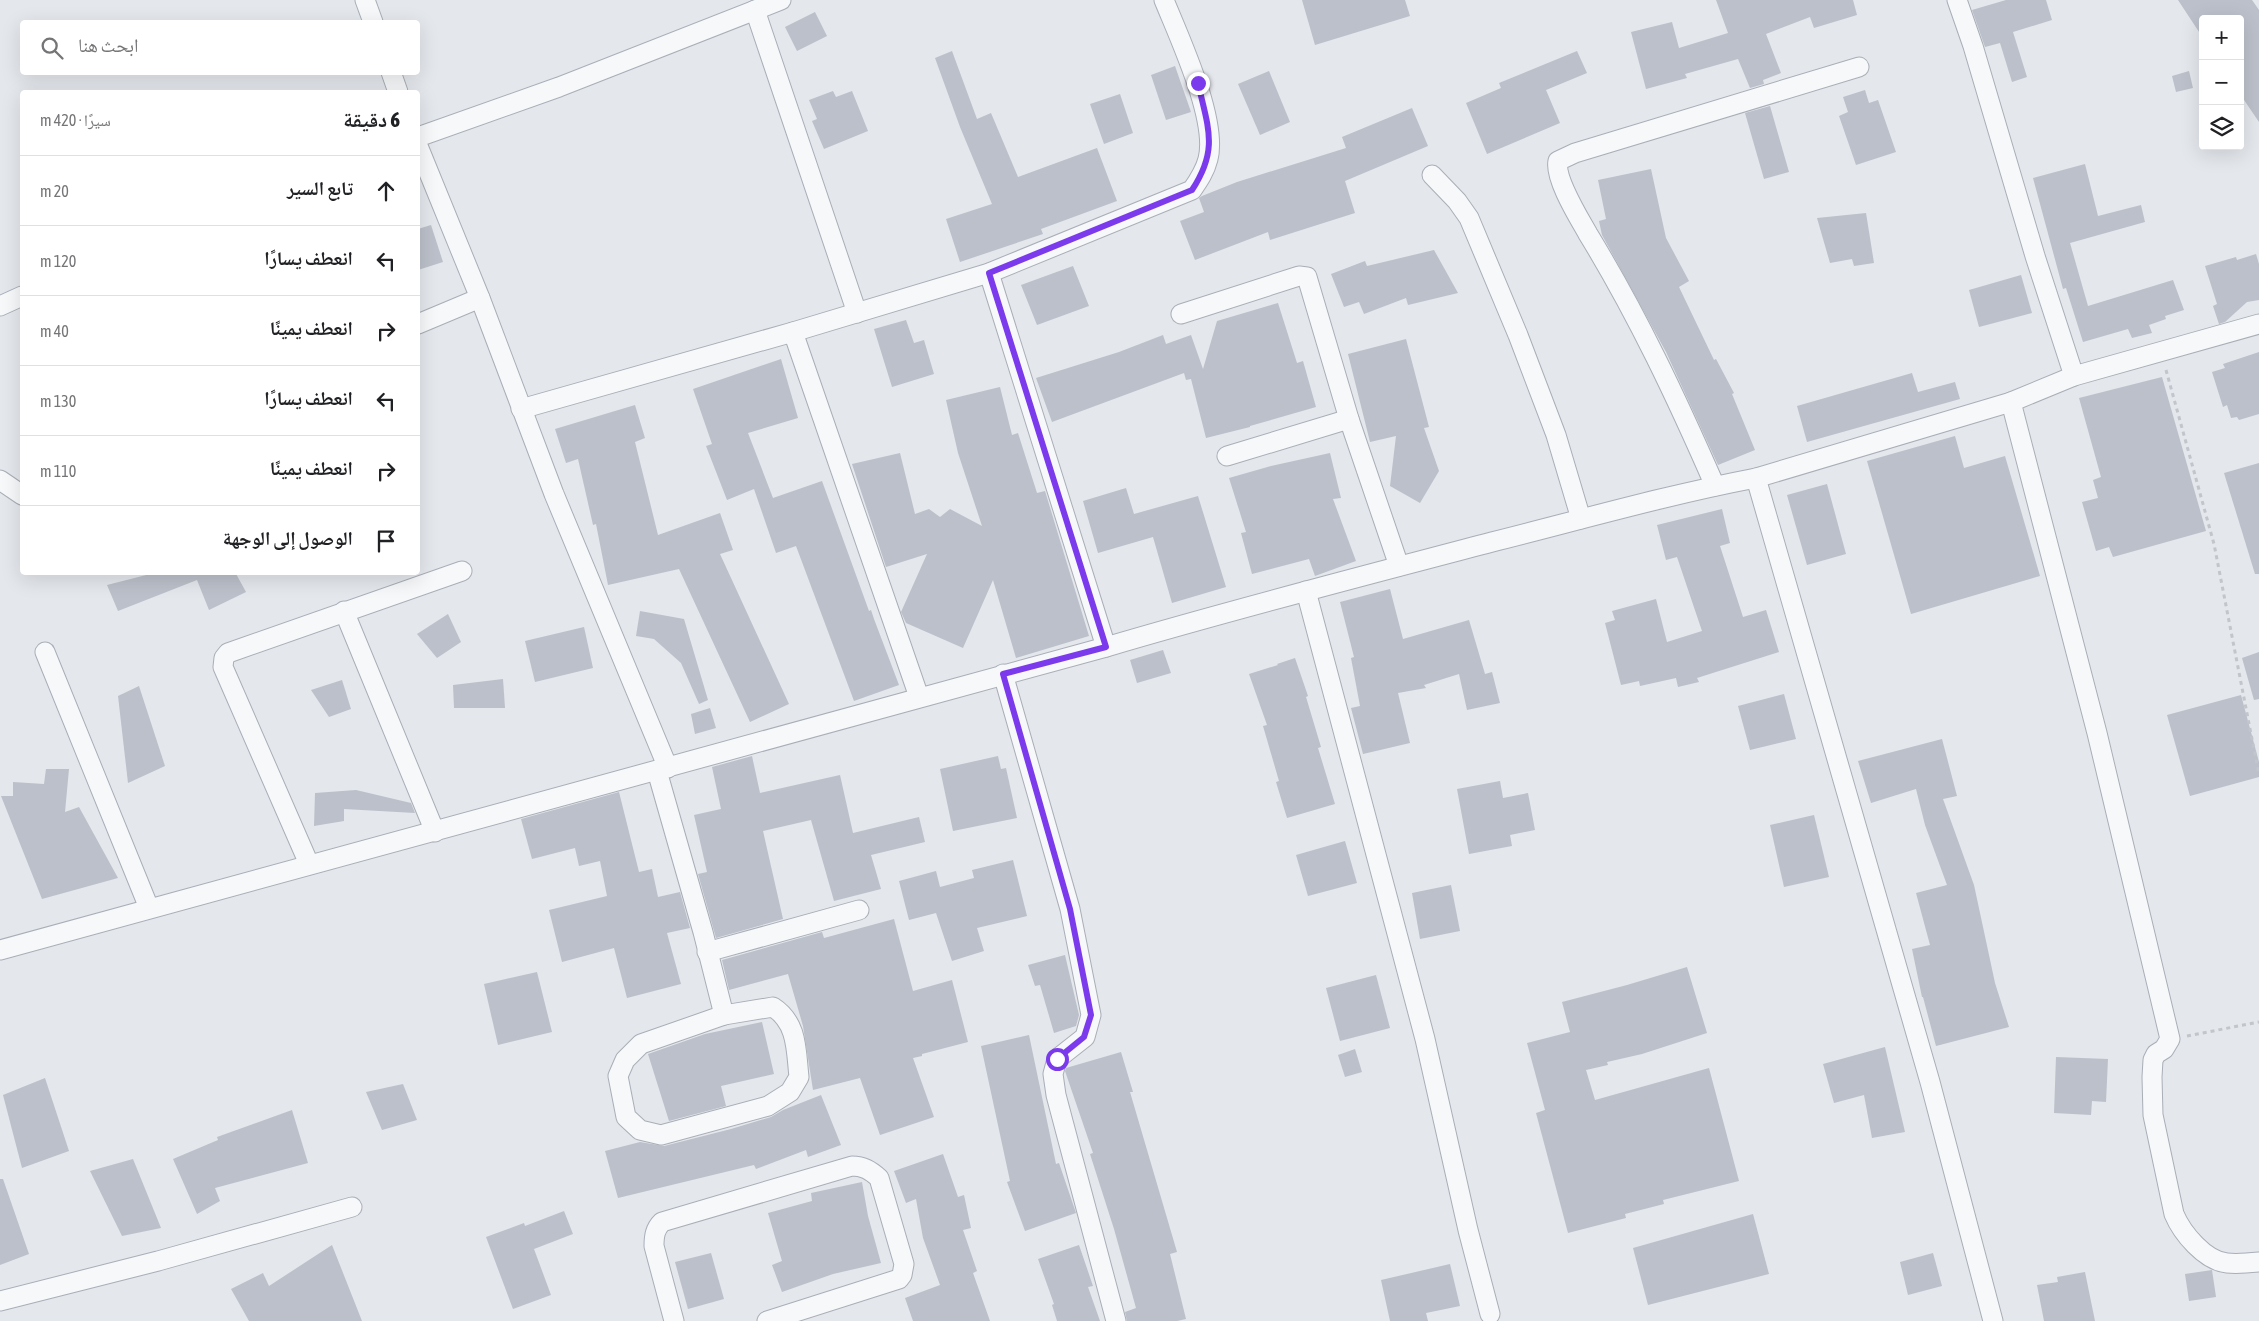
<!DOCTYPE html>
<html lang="ar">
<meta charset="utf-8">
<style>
:root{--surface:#fff;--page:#f6f6f6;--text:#202124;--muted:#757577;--line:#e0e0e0}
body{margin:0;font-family:"Asap Condensed","Noto Naskh Arabic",sans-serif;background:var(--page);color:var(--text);direction:rtl}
.controls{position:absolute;right:15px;top:15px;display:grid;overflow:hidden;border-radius:5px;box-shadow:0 5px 20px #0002}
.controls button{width:45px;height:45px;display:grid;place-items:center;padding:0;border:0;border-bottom:1px solid var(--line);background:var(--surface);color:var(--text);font:25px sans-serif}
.stop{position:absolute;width:15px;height:15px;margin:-11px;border:4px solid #7c3aed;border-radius:50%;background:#fff}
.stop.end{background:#7c3aed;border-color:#fff;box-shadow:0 1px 5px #0008}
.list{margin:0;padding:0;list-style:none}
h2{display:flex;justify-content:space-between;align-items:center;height:65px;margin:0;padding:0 20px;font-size:21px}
h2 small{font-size:16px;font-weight:400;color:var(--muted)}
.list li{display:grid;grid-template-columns:32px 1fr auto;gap:15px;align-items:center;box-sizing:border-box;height:70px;padding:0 20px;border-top:1px solid var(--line)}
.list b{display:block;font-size:19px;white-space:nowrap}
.list em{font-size:16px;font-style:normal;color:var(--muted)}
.icon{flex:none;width:28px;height:28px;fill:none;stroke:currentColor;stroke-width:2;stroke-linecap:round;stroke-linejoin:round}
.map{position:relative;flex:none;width:2259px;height:1321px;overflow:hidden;direction:ltr}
.search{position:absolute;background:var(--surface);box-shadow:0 5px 20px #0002;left:20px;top:20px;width:400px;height:55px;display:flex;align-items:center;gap:12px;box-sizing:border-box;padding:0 18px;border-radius:5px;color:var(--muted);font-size:19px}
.panel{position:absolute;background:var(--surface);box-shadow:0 5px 20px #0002;left:20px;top:90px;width:400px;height:485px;border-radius:5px;direction:rtl}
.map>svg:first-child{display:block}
</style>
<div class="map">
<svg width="2259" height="1321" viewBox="0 0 2259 1321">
<rect width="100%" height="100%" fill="#e4e7ec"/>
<g fill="#bbc0ca">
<polygon points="1302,0 1405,0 1410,16 1315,45"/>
<polygon points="1716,0 1853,0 1857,15 1814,28 1810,17 1766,34 1781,73 1763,80 1764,84 1750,88 1738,59 1685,74 1687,78 1646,89 1631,32 1672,22 1679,48 1728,33"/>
<polygon points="2006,0 2046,0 2052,20 2013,32 2027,77 2012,82 2000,43 1985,47 1972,10"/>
<polygon points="2178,0 2252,0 2259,10 2259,122 2240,94 2240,19 2203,19 2203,38"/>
<polygon points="815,12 827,36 797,51 785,27"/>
<polygon points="952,51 977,119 991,113 1018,177 1097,148 1117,201 1041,229 1043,234 960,262 946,219 992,204 960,127 935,58"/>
<polygon points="1577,51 1587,73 1546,90 1560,123 1487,154 1466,103 1501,88 1499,83"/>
<polygon points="1175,66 1191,112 1166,120 1151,75"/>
<polygon points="1269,71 1290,122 1260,135 1238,84"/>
<polygon points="2189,71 2193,88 2176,92 2172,76"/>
<polygon points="1865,90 1869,103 1878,100 1896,152 1856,165 1839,116 1848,112 1843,97"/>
<polygon points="833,91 836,97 852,91 868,131 824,149 812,121 817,119 809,100"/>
<polygon points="1120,94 1133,133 1104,144 1090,104"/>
<polygon points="1770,106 1789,172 1764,179 1745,113"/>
<polygon points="1412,108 1428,146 1345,181 1355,213 1270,240 1268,232 1195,260 1180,221 1204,212 1199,198 1202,196 1237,182 1346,148 1342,137"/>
<polygon points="2085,164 2098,216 2141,205 2145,222 2070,243 2088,306 2173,280 2184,310 2165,316 2166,319 2149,325 2152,333 2132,338 2128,329 2083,342 2066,288 2063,289 2033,178"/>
<polygon points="1651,169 1666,238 1689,281 1679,287 1714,360 1716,359 1734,393 1732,394 1755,450 1718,465 1666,352 1602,235 1599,221 1606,219 1598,180"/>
<polygon points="1866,213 1874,263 1854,266 1852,259 1830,263 1817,218"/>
<polygon points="431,225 443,262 418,270 418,229"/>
<polygon points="1434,250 1458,293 1408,305 1406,298 1364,314 1359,302 1344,307 1331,274 1365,261 1367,266"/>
<polygon points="2256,254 2259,264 2259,300 2247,302 2225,322 2219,324 2213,306 2217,304 2205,266 2236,257 2237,260"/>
<polygon points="1073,266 1089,306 1037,325 1021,285"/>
<polygon points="2021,275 2032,313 1979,327 1969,290"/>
<polygon points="1278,303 1297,363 1303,361 1316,407 1250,426 1250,427 1206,438 1191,379 1186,380 1184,373 1052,422 1036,378 1119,352 1163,335 1166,344 1191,335 1203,369 1217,321"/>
<polygon points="906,320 914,343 924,340 934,374 892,387 874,329"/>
<polygon points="1406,339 1429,427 1424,428 1439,471 1420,503 1390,486 1396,436 1370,442 1348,354"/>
<polygon points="2259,352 2259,414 2239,420 2237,417 2231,418 2227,405 2223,407 2212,372 2225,368 2223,364"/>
<polygon points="781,359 798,418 748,433 773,498 822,481 869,611 871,610 874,619 899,685 854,701 796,546 776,553 754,489 727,500 706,446 712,444 693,389"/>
<polygon points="1912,373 1918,392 1955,382 1960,399 1807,442 1797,406"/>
<polygon points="2162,377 2206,531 2113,557 2109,547 2096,551 2082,502 2098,498 2093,480 2101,477 2079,398"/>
<polygon points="1000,387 1012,435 1018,433 1037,493 1045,491 1089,636 1016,658 993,580 963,648 906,623 901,612 927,554 886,567 852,464 900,453 915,514 929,509 940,517 950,509 982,526 958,453 946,400"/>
<polygon points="635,405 645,438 635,442 658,535 720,513 733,550 720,554 789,704 750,722 679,569 608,585 596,524 593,525 578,459 566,463 555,429"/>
<polygon points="1955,436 1964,468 2005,456 2040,576 1911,614 1867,461"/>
<polygon points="1330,453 1341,498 1333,499 1356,561 1315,576 1309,559 1252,574 1241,533 1246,532 1229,478 1271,466"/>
<polygon points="2259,463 2259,574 2255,574 2224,473"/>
<polygon points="1827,484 1846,554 1807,565 1787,495"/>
<polygon points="1126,488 1134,514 1198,496 1226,587 1172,603 1153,537 1098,553 1083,501"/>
<polygon points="1722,509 1730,543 1720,546 1743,617 1766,610 1779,652 1697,678 1699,682 1678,687 1676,678 1640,686 1639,681 1621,685 1605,623 1615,620 1612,611 1656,599 1667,642 1702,631 1677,557 1666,560 1657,525"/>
<polygon points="158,572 235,572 246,592 209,610 197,580 118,611 107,585"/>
<polygon points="1390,589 1403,639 1469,620 1485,674 1492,672 1500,703 1467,710 1459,674 1424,685 1426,688 1398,693 1410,743 1363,754 1351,708 1360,706 1351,658 1354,657 1340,602"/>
<polygon points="640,611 684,619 708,700 699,704 681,663 654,639 636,636"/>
<polygon points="448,614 461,642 437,658 417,634"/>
<polygon points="584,627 593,668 535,682 525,641"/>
<polygon points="1163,650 1171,673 1137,683 1130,660"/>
<polygon points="2259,652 2259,699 2254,700 2242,658"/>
<polygon points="1295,658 1308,696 1306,697 1321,747 1318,748 1335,804 1287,818 1276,782 1279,781 1263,726 1267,725 1249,674 1278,665 1277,664"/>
<polygon points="503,679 505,708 454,708 453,685"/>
<polygon points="342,680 351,709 329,717 311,690"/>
<polygon points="139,686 165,766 128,783 118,696"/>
<polygon points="1784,694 1796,739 1750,750 1738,706"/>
<polygon points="2241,695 2259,762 2259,777 2190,796 2167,715"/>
<polygon points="710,708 716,728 695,734 691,714"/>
<polygon points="1942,739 1957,796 1943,799 1974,885 1995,983 2009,1027 1936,1046 1923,997 1922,997 1912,949 1930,945 1916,893 1947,885 1925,825 1916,789 1871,803 1858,761"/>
<polygon points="752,756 760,793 840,775 853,833 919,817 925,842 871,855 881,889 834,901 811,820 763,831 783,919 716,938 698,874 707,872 694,815 721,809 712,767"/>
<polygon points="998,756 1001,769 1006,768 1017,818 953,831 940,769"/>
<polygon points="46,769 69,769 65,812 79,807 118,878 42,899 1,796 13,796 13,782 44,784"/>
<polygon points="1500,781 1503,798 1528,793 1535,830 1510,835 1512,846 1469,854 1457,789"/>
<polygon points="356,790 411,803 415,813 344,809 344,821 314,826 315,793"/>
<polygon points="619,792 639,872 652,869 658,897 680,892 690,928 667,933 681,984 627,998 614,948 562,962 549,910 607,896 600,861 579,866 575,848 532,859 521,819"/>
<polygon points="1814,815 1829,877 1784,887 1770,825"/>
<polygon points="1345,841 1357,883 1308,896 1296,855"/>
<polygon points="1013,860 1027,916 977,928 984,951 952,961 936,913 909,920 899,881 936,871 940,887 974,878 972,870"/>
<polygon points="1451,885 1460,931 1420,939 1412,893"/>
<polygon points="894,919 913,991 952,980 968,1042 922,1054 922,1056 913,1058 934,1117 880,1135 860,1078 813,1090 803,1026 788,974 729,990 722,960 822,932 824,938"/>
<polygon points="1065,955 1079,1015 1076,1026 1054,1033 1040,985 1035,986 1028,965"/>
<polygon points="1687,967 1707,1033 1642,1054 1607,1062 1608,1065 1586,1070 1595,1100 1709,1068 1739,1181 1663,1200 1664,1204 1625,1214 1626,1218 1568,1233 1536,1113 1545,1110 1527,1043 1570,1032 1562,1002 1627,985"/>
<polygon points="537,972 552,1032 498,1045 484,984"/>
<polygon points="1376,975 1390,1028 1340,1041 1326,988"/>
<polygon points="762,1022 774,1074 721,1086 726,1106 669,1121 648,1054 705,1034"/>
<polygon points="1029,1035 1056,1164 1059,1163 1076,1213 1025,1231 1007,1182 1010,1181 981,1046"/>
<polygon points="1885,1047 1905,1132 1872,1138 1864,1095 1834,1103 1823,1064"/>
<polygon points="1355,1049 1362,1072 1345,1077 1338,1055"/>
<polygon points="1121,1052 1133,1092 1130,1092 1177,1252 1170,1254 1186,1319 1177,1321 1127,1321 1125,1312 1136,1308 1114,1229 1090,1154 1093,1153 1065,1071 1066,1068"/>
<polygon points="2056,1057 2108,1059 2106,1102 2092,1101 2091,1115 2054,1113"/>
<polygon points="45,1078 69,1151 22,1168 3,1095"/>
<polygon points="403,1084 417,1120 382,1130 366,1092"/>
<polygon points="821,1095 841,1145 808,1157 806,1150 756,1169 754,1165 618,1198 605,1151 640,1142 664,1146 731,1129 771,1117 783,1110"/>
<polygon points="292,1110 308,1163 215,1188 220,1201 197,1214 173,1159 218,1140 217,1137"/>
<polygon points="943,1154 958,1197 964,1195 971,1228 963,1230 977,1271 973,1273 990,1321 913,1321 905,1298 940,1285 923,1238 916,1199 906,1203 894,1171"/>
<polygon points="133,1159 161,1228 122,1236 90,1171"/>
<polygon points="0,1179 3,1179 29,1254 0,1265"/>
<polygon points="862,1182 868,1216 881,1263 833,1274 782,1292 772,1265 782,1261 768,1213 812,1201 811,1193"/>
<polygon points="564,1211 573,1234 534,1249 551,1295 513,1309 486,1237 524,1223 525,1226"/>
<polygon points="1753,1214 1769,1274 1648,1305 1633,1248"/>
<polygon points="332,1245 362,1321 249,1321 231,1289 263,1273 269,1286"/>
<polygon points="1079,1245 1093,1286 1088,1287 1100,1321 1057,1321 1052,1305 1054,1304 1038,1259"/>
<polygon points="711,1253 724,1299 688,1309 675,1262"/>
<polygon points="1933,1253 1942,1286 1908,1295 1900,1262"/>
<polygon points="1450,1264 1460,1306 1426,1313 1428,1321 1390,1321 1381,1280"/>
<polygon points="2212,1270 2216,1297 2189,1301 2185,1274"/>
<polygon points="2085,1272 2095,1321 2044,1321 2037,1285 2058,1282 2057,1277"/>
</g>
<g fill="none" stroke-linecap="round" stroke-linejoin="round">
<g stroke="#a9aeb7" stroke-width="21">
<g id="minor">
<polyline points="365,0 373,22"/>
<polyline points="1957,0 1973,46 2035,256 2074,376"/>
<polyline points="755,10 857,313"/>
<polyline points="391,72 398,92"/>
<polyline points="418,137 559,87 781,0"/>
<polyline points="418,146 480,298 554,494 668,768"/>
<polyline points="1432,175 1457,201 1469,218 1518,335 1556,435 1581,519"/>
<polyline points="989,273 1106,647"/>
<polyline points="0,306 22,296"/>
<polyline points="1181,314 1299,276 1307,277 1349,419 1399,566"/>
<polyline points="418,324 480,298"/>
<polyline points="793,332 919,697"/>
<path d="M2011 402 2097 733 2170 1039 2164 1049 2156 1054 2153 1060 2152 1077 2153 1115 2174 1214C2182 1233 2205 1261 2227 1263 2237 1264 2249 1263 2259 1262"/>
<path d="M521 409 793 332 989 273 1192 190C1199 180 1205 171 1208 159 1218 120 1179 37 1164 0"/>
<polyline points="1227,456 1349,419"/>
<polyline points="1756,478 1930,1082 1993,1321"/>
<polyline points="0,480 22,495"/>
<path d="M1715 486C1677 399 1637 314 1588 234 1579 218 1554 178 1558 161L1575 153 1859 67"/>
<polyline points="1306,591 1425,1039 1468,1230 1490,1314"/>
<polyline points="344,611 435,832"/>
<polyline points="45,652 149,908"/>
<polyline points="1003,674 1070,909 1091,1015 1085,1037 1057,1059 1053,1074 1056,1095 1116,1321"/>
<polyline points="657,771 703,932 724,1015"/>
<polyline points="309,864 223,667 224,658 228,653 462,571"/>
<path d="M0 950 1106 647C1234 609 1363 576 1492 542 1580 520 1667 495 1756 478L2011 402 2074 376 2259 324"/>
<polyline points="707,952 859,910"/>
<path d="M773 1007C798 1023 796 1051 799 1077L790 1092 768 1106 661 1135 640 1130 626 1117 618 1076 625 1060 641 1044 724 1015Z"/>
<polyline points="0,1301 158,1261 352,1207"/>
<path d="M674 1321 654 1246C654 1236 655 1229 662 1222L852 1166C863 1166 870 1170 879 1178L904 1264 902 1275 899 1279 767 1321"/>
</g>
</g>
<g stroke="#c2c5cb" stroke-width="3" stroke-dasharray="4 4" stroke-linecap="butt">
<polyline points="2166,370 2214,544 2259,775"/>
<polyline points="2187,1036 2259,1022"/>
</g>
<use href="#minor" stroke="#f7f8fa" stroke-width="19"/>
</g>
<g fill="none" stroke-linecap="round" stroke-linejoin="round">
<path stroke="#7c3aed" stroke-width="6" d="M1057 1059 1084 1037 1091 1015 1070 909 1003 674 1106 647 989 273 1192 190C1219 149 1208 128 1198 83"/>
</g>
</svg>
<div class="controls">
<button>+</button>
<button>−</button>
<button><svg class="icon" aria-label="layers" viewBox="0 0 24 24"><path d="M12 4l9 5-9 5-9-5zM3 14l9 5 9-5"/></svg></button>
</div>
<div class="stop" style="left:1057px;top:1059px"></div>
<div class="stop end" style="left:1198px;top:83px"></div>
<div class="search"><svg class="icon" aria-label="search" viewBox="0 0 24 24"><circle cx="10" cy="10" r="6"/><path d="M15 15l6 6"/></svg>ابحث هنا</div>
<section class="panel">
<h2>6 دقيقة<small>سيرًا · 420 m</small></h2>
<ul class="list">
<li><svg class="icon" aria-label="ahead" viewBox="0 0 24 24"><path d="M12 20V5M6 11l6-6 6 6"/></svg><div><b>تابع السير</b></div><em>20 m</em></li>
<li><svg class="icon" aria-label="left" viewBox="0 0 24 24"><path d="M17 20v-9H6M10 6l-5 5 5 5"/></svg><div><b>انعطف يسارًا</b></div><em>120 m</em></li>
<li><svg class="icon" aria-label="right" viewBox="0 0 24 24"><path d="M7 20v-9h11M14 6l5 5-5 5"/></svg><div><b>انعطف يمينًا</b></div><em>40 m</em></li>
<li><svg class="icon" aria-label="left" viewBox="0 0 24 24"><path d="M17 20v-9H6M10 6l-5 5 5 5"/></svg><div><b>انعطف يسارًا</b></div><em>130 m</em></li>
<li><svg class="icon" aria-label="right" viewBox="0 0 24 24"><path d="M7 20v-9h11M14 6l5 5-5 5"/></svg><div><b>انعطف يمينًا</b></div><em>110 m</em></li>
<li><svg class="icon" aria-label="arrive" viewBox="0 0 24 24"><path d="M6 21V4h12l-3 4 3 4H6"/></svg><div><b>الوصول إلى الوجهة</b></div></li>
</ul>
</section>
</div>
